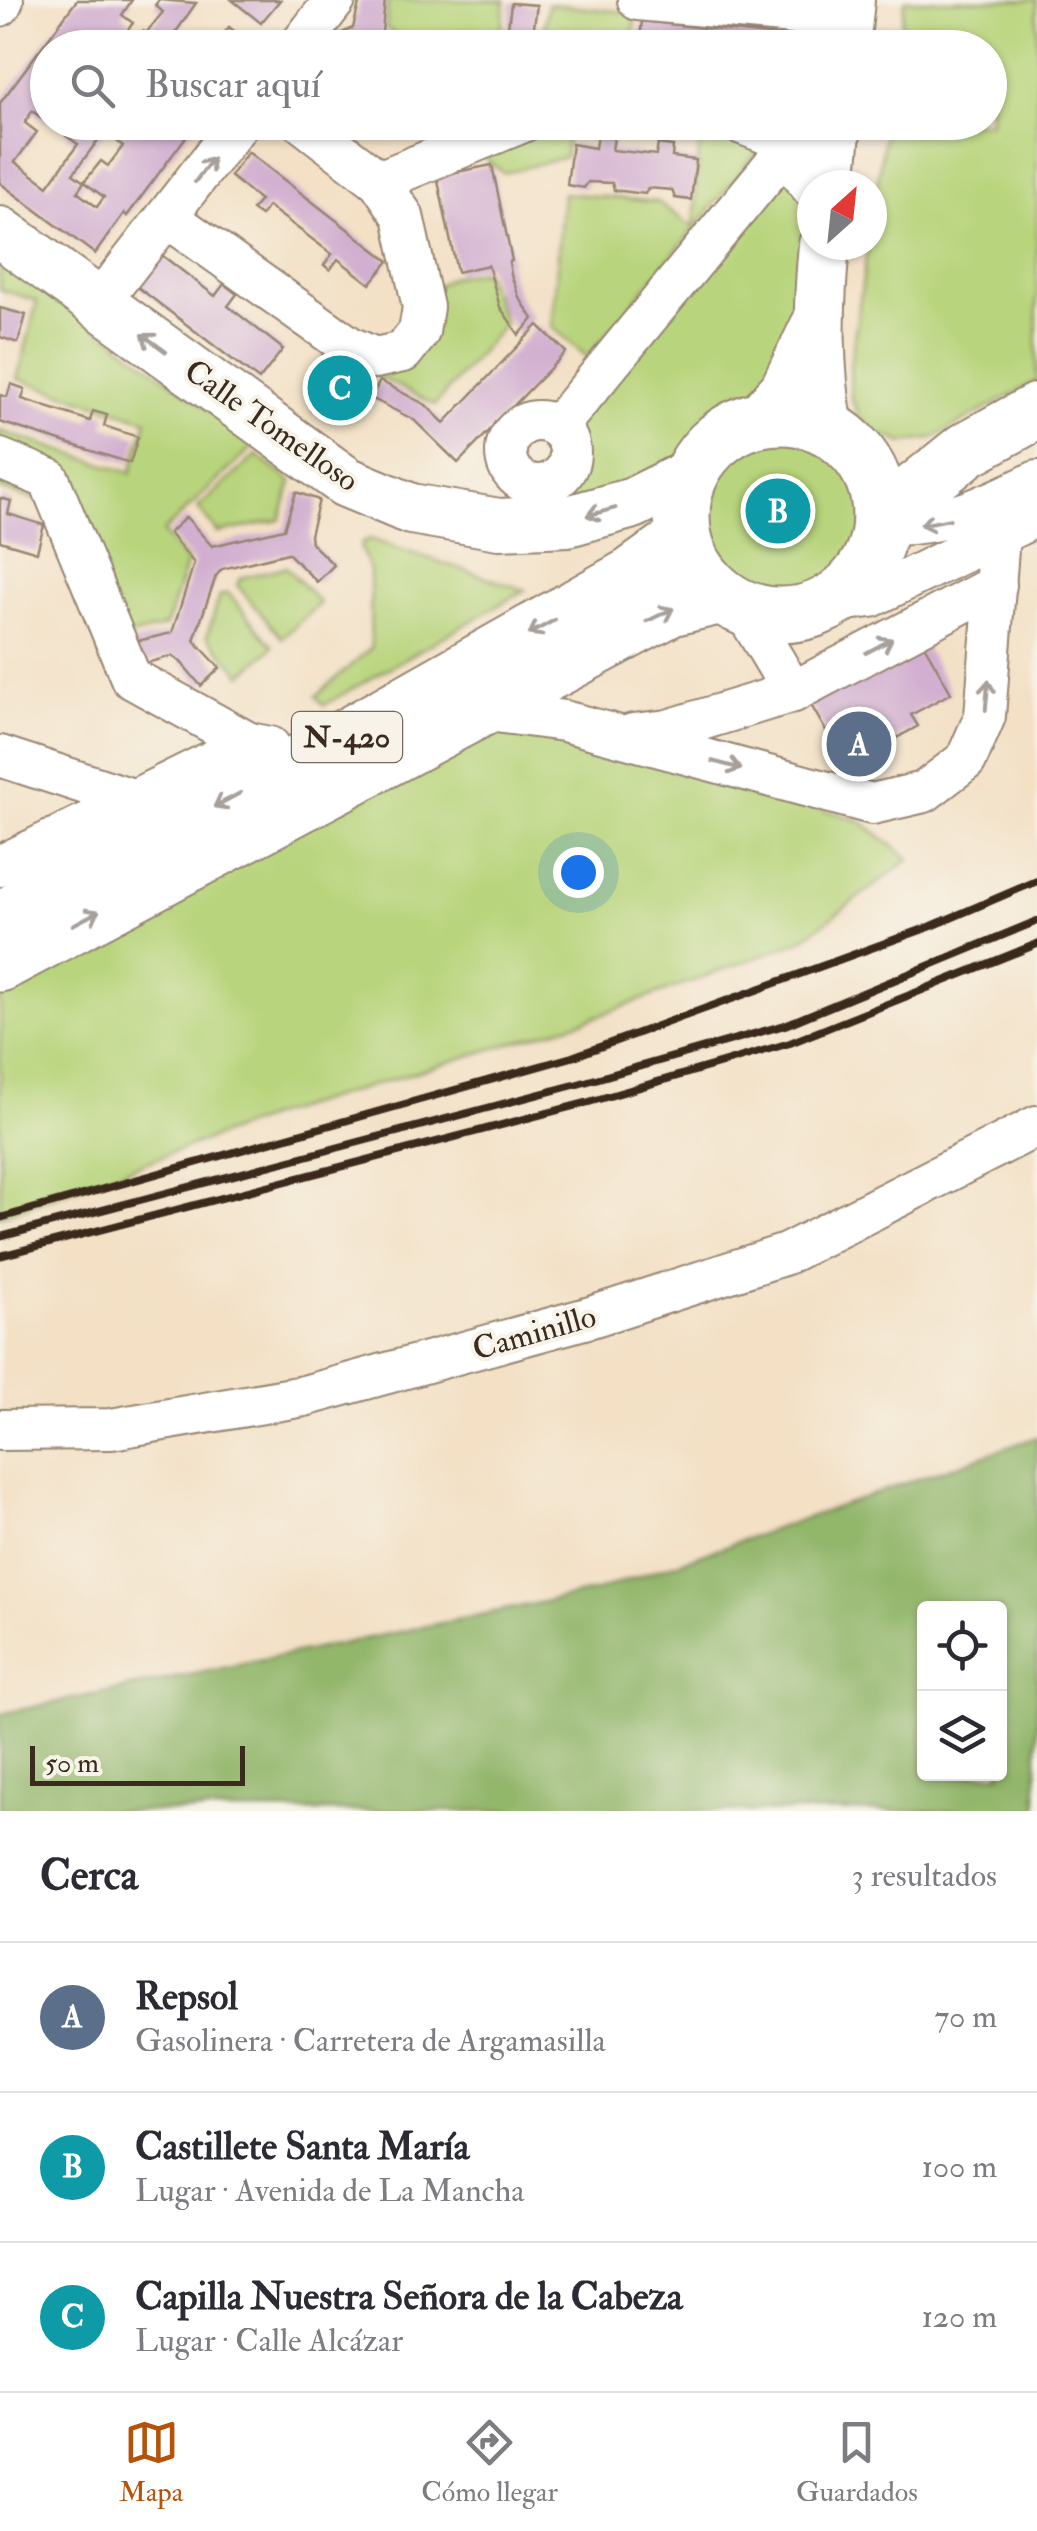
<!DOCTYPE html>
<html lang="es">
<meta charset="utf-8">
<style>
:root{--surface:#fff;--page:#f2f2f3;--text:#2b2b33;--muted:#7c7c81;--line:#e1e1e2;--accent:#b45309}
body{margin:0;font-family:"IM FELL Double Pica",serif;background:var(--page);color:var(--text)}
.controls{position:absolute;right:30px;bottom:30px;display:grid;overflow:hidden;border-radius:10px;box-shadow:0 2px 8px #0004}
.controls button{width:90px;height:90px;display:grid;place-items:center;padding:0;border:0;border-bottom:2px solid var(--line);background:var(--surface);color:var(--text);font:50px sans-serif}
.compass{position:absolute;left:797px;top:170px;width:90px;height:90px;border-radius:50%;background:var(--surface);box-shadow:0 2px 8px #0004;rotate:27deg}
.scale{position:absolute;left:30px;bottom:25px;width:215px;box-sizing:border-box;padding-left:10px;border:5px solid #3b2a1e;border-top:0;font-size:28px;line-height:35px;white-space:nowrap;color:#3b2a1e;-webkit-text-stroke:8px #f7f3e8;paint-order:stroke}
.you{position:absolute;left:578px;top:872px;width:35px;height:35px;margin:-25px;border:8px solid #fff;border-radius:50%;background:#1a73e8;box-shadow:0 0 0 15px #1a73e833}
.badge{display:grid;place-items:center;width:65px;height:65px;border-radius:50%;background:var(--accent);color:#fff;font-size:32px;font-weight:700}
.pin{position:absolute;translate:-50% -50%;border:5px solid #fff;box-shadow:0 2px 10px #0006}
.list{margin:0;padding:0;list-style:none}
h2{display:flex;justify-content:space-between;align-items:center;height:130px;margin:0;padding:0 40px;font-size:42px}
h2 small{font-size:32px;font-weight:400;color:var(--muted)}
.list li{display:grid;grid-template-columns:65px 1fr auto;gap:30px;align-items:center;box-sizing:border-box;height:150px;padding:0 40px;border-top:2px solid var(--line)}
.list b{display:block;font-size:38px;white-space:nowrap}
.list p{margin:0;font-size:32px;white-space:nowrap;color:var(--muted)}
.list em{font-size:32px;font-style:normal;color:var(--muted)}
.icon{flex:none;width:55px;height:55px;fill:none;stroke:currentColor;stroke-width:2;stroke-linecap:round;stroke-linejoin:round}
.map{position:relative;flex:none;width:1037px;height:1811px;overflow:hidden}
.search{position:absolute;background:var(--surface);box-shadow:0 2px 8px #0004;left:30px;right:30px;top:30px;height:110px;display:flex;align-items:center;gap:25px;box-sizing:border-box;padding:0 35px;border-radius:55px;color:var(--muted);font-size:38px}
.sheet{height:580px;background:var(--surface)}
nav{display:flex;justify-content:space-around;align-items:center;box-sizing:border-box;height:140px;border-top:2px solid var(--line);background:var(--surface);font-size:28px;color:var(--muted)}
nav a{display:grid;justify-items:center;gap:5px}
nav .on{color:var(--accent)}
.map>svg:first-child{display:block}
</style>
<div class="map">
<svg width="1037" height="1811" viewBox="0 0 1037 1811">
<rect width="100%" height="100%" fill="#f7f3e8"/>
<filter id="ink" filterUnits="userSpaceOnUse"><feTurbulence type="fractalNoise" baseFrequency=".01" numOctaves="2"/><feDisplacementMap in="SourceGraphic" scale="20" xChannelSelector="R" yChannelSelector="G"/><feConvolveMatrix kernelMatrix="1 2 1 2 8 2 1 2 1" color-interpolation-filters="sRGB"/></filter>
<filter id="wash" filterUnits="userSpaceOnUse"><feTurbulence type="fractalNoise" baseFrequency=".0048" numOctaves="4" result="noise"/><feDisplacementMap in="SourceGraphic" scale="40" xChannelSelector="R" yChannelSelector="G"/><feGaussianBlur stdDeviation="2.25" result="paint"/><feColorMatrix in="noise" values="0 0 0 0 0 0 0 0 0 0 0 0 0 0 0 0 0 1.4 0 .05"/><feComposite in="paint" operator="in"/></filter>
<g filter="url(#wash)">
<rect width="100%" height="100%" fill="#f3e0c5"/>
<g fill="#b8d47b" stroke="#7a7f4c" stroke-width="2.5">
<polygon points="388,0 505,0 501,39 479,47 412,47 386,28"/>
<polygon points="905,0 1037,0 1037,381 933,438 904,443 880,434 860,419 851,398 850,366 868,245 872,245 872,220 886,123 990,122 990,48 898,47"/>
<polygon points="548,4 636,13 632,47 553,47 543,36"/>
<polygon points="523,122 737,123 771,135 588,358 552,327 563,193 658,202 694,228 699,145 568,129 565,157 504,173 488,161 481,141"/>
<polygon points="785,152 812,188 817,323 738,427 719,439 703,455 568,521 561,474 570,455 565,437"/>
<polygon points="0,256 256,444 163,532 187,562 166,626 128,637 41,501 0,489 0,431 131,473 147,420 18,379 37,301 0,289"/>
<polygon points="484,271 505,323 435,405 376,375 421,296 451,277"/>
<circle cx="781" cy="515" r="83"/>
<polygon points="257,455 292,482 280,520 218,533 198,508"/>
<polygon points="370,539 525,590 324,705 316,696 371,648 370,571 361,548 363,542"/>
<polygon points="286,567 320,603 282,638 237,585 240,578"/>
<polygon points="228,593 273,647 242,675 207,636 220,595"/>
<polygon points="481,710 859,820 910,859 800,941 590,1019 275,1115 0,1216 0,975"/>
</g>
<path fill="#92b66b" stroke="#667044" stroke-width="2.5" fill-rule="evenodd" d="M1037 1437V1811H0V1714L597 1591ZM924 1608H1000V1774H924Z"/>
<g id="blocks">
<g fill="#d2afd0">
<polygon points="77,0 132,0 122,15 133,23 127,31 137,39 143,31 146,33 163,12 155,5 159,0 196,3 165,48 123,48 107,36 98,48 48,48 48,122 32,111 25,123 37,132 15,162 48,186 78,144 66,136 76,122 91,122 104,132 73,174 84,182 77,192 97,207 104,197 84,182 101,161 108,166 123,146 117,141 131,122 197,122 127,216 124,213 95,254 0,183 0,103"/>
<polygon points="232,0 280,0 261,23"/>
<polygon points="360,0 385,0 382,32 404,48 322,48 320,43 353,28"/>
<polygon points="511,3 537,5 532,41 536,48 499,48 506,44"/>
<polygon points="642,21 795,38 794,48 639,48"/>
<polygon points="229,27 256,48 214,48"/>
<polygon points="420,122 447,122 446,134 419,131"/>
<polygon points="597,136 614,138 612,150 656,155 658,144 673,146 672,157 696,160 691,200 675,198 672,190 648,188 645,194 614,190 612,183 588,182 584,188 567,185 572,144 595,148"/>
<polygon points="248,152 389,261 370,284 338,259 330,270 324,265 332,254 268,206 261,216 252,210 260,200 230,176"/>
<polygon points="492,165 512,261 509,262 511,275 519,297 533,319 519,335 500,307 488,265 457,272 437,176"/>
<polygon points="159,253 215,296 224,284 237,294 228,306 283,349 259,380 135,285"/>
<polygon points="0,308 26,315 18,343 0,337"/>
<polygon points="538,325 566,352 458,463 414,420 371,398 380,381 426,405 444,423"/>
<polygon points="324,353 370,378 362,392 346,401 347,414 333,421 311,410 310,394 321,383 316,368"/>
<polygon points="11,384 25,389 22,399 90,421 93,411 107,415 104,426 138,437 130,463 0,422 0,395 7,397"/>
<polygon points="296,492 319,500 310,535 311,543 334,565 317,582 288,553 222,569 216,576 194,640 220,668 201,686 180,661 172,656 139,665 133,642 172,633 194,563 169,533 186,517 212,546 284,529"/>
<polygon points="0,498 11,501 8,514 44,525 37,552 0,541"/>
<polygon points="919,636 951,693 911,715 918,726 846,766 807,698"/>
</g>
</g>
</g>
<g filter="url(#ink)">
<use href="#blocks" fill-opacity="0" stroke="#978572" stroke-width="2.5"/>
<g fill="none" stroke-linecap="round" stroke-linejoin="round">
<g stroke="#978572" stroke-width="44">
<g id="minor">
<polyline points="638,0 847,19"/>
<polyline points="0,6 3,0"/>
<polyline points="298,48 335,0"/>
<polyline points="737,122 771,135 812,188"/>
<polyline points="379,181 523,122"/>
<polyline points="167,217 350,347 375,358 403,352 419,332 423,307 403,216 379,181 302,122"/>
<polyline points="99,303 240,122"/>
<circle cx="538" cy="453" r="32"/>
<polyline points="557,427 809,122"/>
<polyline points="0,459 49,479 131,678 249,743"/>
<path d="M880 525C943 527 982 508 1037 481"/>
<polyline points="831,602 871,597 1037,516"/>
<polyline points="743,608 793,692"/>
<polyline points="481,710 564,721 872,804 924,792 966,760 985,716 999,536"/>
<polyline points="633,734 668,730 793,692 996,585"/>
<polyline points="0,756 132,799"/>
<polyline points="0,866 249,743 270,747"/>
<polyline points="0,1430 111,1429 304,1396 591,1317 786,1254 1037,1126"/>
</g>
</g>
<g stroke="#978572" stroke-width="54">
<g id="major">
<polyline points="844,48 849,0"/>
<polyline points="830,185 836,122"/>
<polyline points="0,232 346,482 411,509 499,524 568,521 633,503 691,474"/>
<path d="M824 245C818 310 817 364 828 429"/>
<polyline points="759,419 785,390 815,328"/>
</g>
</g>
<g stroke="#978572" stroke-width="59">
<g id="highway">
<circle cx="781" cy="516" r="99"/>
<polyline points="880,519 966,450 1037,411"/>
<polyline points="0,919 314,755 631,576 684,538"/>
<polyline points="0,964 671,608 722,596"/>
</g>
</g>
<use href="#minor" stroke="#fff" stroke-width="40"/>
<use href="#major" stroke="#fff" stroke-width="50"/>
<use href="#highway" stroke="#fff" stroke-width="55"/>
<g stroke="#3b2a1e" stroke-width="8">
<polyline points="0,1218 572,1057 932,926 1037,881"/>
<polyline points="0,1237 578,1084 785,1025 1037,921"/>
<polyline points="0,1256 589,1102 790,1043 1037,944"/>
</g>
</g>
<defs><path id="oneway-shaft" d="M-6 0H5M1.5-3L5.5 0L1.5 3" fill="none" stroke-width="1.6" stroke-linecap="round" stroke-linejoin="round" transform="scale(2.5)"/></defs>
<g stroke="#a79f9a">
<use href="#oneway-shaft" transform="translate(204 170) rotate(-53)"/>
<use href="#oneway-shaft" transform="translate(154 343) rotate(-144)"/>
<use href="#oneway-shaft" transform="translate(601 512) rotate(165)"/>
<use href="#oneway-shaft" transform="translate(935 522) rotate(169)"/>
<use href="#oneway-shaft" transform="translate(660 615) rotate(-26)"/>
<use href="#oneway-shaft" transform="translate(542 627) rotate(151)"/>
<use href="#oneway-shaft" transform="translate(879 646) rotate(-28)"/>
<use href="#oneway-shaft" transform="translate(987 695) rotate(-85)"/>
<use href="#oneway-shaft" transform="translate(727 765) rotate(15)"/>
<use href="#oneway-shaft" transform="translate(227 800) rotate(152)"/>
<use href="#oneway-shaft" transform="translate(86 918) rotate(-28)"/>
</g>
</g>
<g text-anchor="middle" stroke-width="8" stroke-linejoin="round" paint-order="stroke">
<rect fill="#f7f3e8" stroke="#73665b" stroke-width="2.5" x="292" y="712" width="110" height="50" rx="8"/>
<g font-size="30" font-weight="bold" fill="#3b2a1e">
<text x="347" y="747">N-420</text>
</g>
<g font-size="32" fill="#3b2a1e" stroke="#f7f3e8">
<text transform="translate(272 425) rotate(35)" y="11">Calle Tomelloso</text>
<text transform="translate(534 1332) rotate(-16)" y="11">Caminillo</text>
</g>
</g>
</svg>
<div class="controls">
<button><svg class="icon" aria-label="locate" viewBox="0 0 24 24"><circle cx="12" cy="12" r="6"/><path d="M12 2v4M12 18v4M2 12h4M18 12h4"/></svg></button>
<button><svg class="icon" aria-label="layers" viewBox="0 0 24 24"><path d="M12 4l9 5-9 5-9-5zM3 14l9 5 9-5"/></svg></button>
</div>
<svg class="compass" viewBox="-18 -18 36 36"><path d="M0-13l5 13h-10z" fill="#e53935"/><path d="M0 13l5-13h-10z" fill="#7c7c81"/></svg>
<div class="scale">50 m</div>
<div class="you"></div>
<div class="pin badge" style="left:859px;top:744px;background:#5c6f8a">A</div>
<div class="pin badge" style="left:778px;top:511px;background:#0f9aa8">B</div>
<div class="pin badge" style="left:340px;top:388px;background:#0f9aa8">C</div>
<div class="search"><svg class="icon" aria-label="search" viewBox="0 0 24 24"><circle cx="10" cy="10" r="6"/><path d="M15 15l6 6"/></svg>Buscar aquí</div>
</div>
<section class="sheet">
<h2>Cerca<small>3 resultados</small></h2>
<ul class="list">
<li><span class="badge" style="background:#5c6f8a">A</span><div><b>Repsol</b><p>Gasolinera · Carretera de Argamasilla</p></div><em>70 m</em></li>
<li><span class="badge" style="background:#0f9aa8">B</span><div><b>Castillete Santa María</b><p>Lugar · Avenida de La Mancha</p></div><em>100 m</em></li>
<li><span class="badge" style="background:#0f9aa8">C</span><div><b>Capilla Nuestra Señora de la Cabeza</b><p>Lugar · Calle Alcázar</p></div><em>120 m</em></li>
</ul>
</section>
<nav>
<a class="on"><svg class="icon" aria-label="map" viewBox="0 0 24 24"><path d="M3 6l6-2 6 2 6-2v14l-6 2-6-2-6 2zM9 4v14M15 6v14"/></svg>Mapa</a>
<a><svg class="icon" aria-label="directions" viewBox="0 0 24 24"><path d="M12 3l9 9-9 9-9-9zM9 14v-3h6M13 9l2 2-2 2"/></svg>Cómo llegar</a>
<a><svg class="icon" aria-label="saved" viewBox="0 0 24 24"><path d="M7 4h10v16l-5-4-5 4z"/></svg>Guardados</a>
</nav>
